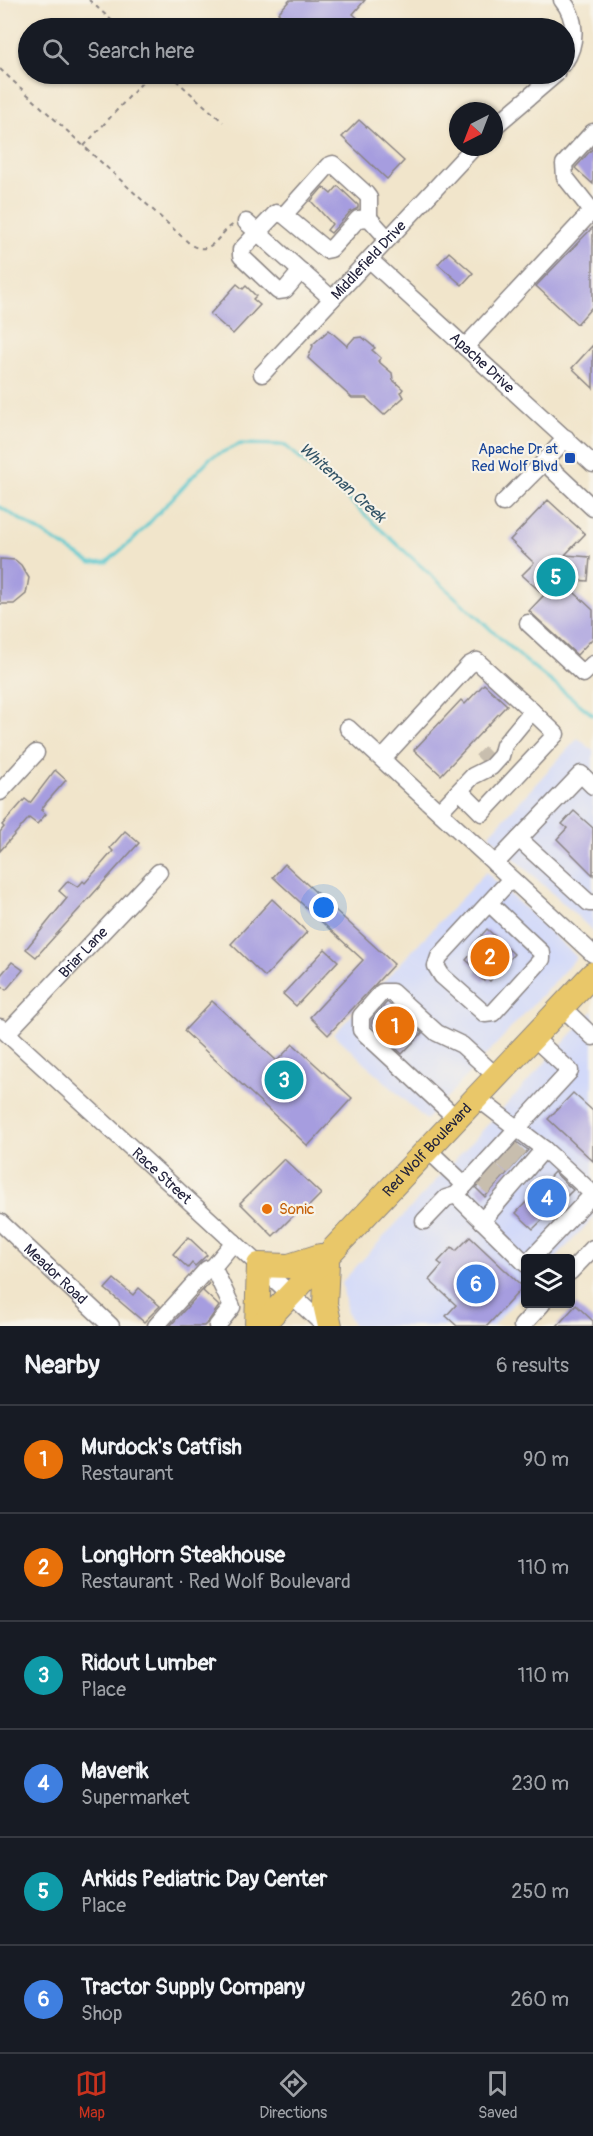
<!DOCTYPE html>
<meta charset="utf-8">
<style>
:root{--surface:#171b24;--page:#242831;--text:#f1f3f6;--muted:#9ea1a6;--line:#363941;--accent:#c8321e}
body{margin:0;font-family:Pangolin,sans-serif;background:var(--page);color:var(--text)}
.controls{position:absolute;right:18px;bottom:18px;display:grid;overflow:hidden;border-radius:6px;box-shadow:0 2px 4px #0004}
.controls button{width:54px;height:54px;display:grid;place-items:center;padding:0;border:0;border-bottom:2px solid var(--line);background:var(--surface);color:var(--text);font:30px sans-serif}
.compass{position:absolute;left:449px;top:102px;width:54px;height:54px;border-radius:50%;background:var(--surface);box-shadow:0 2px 4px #0004;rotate:222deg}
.you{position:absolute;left:324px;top:908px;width:21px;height:21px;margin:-15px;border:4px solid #fff;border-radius:50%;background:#1a73e8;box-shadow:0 0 0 9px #1a73e833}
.badge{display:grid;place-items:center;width:39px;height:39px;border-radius:50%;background:var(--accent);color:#fff;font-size:20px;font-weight:700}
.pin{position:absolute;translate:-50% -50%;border:3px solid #fff;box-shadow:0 2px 6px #0006}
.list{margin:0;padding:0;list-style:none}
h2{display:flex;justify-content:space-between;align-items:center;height:78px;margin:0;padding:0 24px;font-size:26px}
h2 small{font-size:20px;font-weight:400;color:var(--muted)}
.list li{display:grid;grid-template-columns:39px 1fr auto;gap:18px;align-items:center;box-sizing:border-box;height:108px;padding:0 24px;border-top:2px solid var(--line)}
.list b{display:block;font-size:22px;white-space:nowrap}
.list p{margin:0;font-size:20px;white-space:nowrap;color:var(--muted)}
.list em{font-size:20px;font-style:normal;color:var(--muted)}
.icon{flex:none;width:33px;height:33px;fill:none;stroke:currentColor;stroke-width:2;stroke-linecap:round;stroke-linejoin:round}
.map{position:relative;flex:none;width:593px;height:1326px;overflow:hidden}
.search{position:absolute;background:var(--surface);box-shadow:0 2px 4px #0004;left:18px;right:18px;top:18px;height:66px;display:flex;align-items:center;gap:15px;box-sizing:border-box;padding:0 21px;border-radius:33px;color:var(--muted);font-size:22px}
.sheet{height:726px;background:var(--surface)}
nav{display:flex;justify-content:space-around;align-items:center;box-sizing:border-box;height:84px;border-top:2px solid var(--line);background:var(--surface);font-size:16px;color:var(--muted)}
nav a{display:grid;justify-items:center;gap:3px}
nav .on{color:var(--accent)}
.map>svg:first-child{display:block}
</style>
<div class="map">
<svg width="593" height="1326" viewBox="0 0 593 1326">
<rect width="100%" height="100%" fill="#f7f3e8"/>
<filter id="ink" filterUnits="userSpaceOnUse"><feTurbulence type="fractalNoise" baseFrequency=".0167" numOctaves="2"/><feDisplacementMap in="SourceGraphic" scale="12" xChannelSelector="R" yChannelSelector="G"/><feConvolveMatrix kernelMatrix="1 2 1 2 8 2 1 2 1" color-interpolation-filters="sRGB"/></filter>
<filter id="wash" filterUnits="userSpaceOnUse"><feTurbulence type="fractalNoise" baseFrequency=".008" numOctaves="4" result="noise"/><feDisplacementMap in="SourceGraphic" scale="24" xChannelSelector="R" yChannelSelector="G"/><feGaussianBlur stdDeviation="1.35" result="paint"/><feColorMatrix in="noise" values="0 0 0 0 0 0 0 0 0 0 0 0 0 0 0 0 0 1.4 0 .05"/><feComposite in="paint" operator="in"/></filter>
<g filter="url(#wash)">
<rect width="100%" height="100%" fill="#f1e5cb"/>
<g fill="#d2d9f9">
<polygon points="578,738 593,751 593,931 489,835"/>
<polygon points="486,872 577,957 426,1120 334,1034"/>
<polygon points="593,1011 593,1218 556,1258 526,1258 525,1291 492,1326 354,1326 347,1314 342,1282"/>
</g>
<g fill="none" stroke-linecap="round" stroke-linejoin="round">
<polyline stroke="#5bc8cf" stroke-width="3" points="0,507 91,563 107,562 137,536 210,458 240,444 284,445 342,494 522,658 593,715"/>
</g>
<g id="blocks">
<g fill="#a69ddf">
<polygon points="290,0 365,0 353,14 369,28 295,28 278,13"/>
<polygon points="359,120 404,161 387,179 342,137"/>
<polygon points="593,148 593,184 575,168"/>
<polygon points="338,186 358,205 358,208 350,212 331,233 327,230 332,224 311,201 323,187 331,194"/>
<polygon points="593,227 593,306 577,324 536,286"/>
<polygon points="449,252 473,273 462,285 438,264"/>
<polygon points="237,284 243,289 246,286 256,296 253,299 260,305 233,334 210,314"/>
<polygon points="329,330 347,346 354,338 362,337 375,348 372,350 381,358 378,361 392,373 393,380 403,389 401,392 404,397 384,415 366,398 352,398 308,358 313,346 312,345"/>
<polygon points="593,345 593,388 572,368"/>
<polygon points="548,500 585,534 565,555 590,557 588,581 560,579 593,610 593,638 577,655 529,611 544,595 522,575 534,563 510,540"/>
<polygon points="0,559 15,560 21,565 29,578 26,594 14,604 0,604"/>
<polygon points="484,684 507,705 441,775 414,750 461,700 465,704"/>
<polygon points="55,770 66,780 46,803 41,810 46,814 37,824 29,818 0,851 0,832 4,827 2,825 25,799 30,803"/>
<polygon points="574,811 593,828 593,875 557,839 567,828 562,824"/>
<polygon points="125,831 139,843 36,957 26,949 67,898 59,891 68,881 78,887 83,881 85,883 113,851 110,848"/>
<polygon points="285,864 394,964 328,1035 310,1017 363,960 273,877"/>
<polygon points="272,899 307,932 265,977 231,944"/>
<polygon points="487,929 514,954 490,981 486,978 484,981 475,973 478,970 466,960 474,951 473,945"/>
<polygon points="325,949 338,961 296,1006 283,994"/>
<polygon points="12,962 23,970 6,990 0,985 0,976"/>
<polygon points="212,1001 277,1061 293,1044 352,1098 308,1146 184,1031"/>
<polygon points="387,1002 422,1033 402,1054 372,1025 372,1020"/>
<polygon points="573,1093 593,1111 593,1161 548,1119"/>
<polygon points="518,1143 528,1150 485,1197 476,1188"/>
<polygon points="284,1159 321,1194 306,1209 303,1206 273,1236 240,1203"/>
<polygon points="554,1172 573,1190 533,1229 516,1213"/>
<polygon points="188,1237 207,1255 195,1266 192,1263 188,1268 173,1254"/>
<polygon points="470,1237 523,1287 487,1326 457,1326 446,1316 456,1305 429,1280 442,1265 438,1262 452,1247 456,1251"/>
<polygon points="114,1279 133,1295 139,1288 160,1306 144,1322 105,1289"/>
<polygon points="209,1283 203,1291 219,1306 208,1322 204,1326 170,1326"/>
<polygon points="576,1305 593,1321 593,1326 557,1326"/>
</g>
</g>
</g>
<g filter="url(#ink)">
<use href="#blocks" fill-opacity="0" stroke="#8a8483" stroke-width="1.5"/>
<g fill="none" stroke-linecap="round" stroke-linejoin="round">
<g stroke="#c8beae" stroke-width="16" stroke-dasharray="16 8" stroke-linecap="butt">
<polyline points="481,761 490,752"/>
<polyline points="510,1148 521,1158"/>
<polyline points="501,1157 513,1167"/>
<polyline points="490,1169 501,1179"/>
<polyline points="482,1179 493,1188"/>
</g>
<g stroke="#8a8483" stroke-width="19">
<g id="minor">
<path d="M562 0C577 18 577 44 564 63"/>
<polyline points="494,127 556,74"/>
<polyline points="284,215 328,166 333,164 366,194 369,198 369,218"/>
<polyline points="246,222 332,299"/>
<path id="s1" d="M370 260 593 464"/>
<polyline points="301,271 285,290 278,291 241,256 241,250 276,213 284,215 326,250 331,249 358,219 369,218 388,239"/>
<polyline points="465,347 592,211 565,177 564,164 593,132"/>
<path id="s2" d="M262 374 474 147"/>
<polyline points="566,438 544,462 593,508"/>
<polyline points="503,503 544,462"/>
<polyline points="528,623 583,674 593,664"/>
<polyline points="348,728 593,954"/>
<polyline points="383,758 469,665 477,661 532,711 504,745 501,756 491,767 473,776 440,811"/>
<polyline points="460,791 482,813 556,734 532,711"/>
<polyline points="0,792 36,753"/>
<polyline points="519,839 589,903 593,903"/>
<polyline points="495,864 581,774 593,786"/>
<polyline points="489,903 542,953 542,959 493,1013 485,1014 442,976 436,966 439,957 511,879"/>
<polyline points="562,1007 593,1037"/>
<path id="s3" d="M0 1027 325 1326"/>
<path id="s4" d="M7 1033 159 872"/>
<polyline points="476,1097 544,1149 593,1194 532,1258"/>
<polyline points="456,1118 361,1030 361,1016 382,992 392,992 437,1033 462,1045 496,1076"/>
<polyline points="427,1149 465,1185 570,1071 533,1037"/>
<polyline points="465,1185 456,1195 526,1264"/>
<polyline points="424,1221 446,1198 456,1195"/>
<polyline points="482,1221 544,1149"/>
<path id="s5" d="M0 1222 111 1326"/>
<polyline points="570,1272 593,1248"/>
<polyline points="156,1326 207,1269 213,1267"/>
<polyline points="217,1326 232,1307 213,1267 234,1242"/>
<polyline points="522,1326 542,1304"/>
</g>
</g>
<g stroke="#8a8483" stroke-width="26">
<g id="highway">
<polyline points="257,1326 259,1265 289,1266 320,1256 325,1258 327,1263 325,1304 330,1326"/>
<path id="s6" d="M261 1326 593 974"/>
</g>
</g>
<g stroke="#8a8483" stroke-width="2" stroke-dasharray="4.5 4.5" stroke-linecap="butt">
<polyline points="89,0 120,28"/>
<path d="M0 69 191 245C213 257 218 233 234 224"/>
<polyline points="169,74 223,122"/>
<polyline points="84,146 150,74"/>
</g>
<use href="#minor" stroke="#fff" stroke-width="16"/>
<use href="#highway" stroke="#e9c769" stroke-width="24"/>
</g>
</g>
<rect fill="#1a4fb4" stroke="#f7f3e8" stroke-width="2" x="564" y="452" width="12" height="12" rx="3"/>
<circle fill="#e8710a" stroke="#f7f3e8" stroke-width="2" cx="267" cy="1209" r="6"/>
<g text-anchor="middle" stroke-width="4.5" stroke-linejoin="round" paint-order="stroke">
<g font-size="15" fill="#22223b" stroke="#f7f3e8">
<text dy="5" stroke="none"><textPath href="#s2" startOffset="156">Middlefield Drive</textPath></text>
<text dy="5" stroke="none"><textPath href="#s1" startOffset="152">Apache Drive</textPath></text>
<text dy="5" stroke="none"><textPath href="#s4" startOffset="111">Briar Lane</textPath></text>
<text dy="5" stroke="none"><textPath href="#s6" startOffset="242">Red Wolf Boulevard</textPath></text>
<text dy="5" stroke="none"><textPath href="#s3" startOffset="220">Race Street</textPath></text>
<text dy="5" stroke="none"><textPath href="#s5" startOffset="76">Meador Road</textPath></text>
</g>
<g font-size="15" fill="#164399" stroke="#f7f3e8" text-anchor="end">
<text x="558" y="454">Apache Dr at<tspan x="558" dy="17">Red Wolf Blvd</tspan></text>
</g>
<g font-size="15" fill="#c56008" stroke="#f7f3e8" text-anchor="start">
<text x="279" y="1214">Sonic</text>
</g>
<g font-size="16" font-style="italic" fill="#335467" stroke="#f7f3e8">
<text transform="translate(343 482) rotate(42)" y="6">Whiteman Creek</text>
</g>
</g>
</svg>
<div class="controls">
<button><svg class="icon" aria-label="layers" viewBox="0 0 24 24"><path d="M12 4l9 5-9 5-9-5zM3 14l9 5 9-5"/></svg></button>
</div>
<svg class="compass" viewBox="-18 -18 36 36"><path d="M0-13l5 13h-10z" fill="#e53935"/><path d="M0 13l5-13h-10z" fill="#9ea1a6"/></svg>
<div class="you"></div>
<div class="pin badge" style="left:395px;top:1026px;background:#e8710a">1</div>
<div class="pin badge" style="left:490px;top:957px;background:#e8710a">2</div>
<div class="pin badge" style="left:284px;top:1080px;background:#0f9aa8">3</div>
<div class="pin badge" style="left:547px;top:1198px;background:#3f7fe0">4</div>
<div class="pin badge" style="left:556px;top:577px;background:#0f9aa8">5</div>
<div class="pin badge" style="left:476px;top:1284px;background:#3f7fe0">6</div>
<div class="search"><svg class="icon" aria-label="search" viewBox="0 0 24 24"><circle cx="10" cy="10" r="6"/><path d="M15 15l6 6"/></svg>Search here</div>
</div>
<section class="sheet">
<h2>Nearby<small>6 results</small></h2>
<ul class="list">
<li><span class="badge" style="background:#e8710a">1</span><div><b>Murdock's Catfish</b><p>Restaurant</p></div><em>90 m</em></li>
<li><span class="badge" style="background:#e8710a">2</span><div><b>LongHorn Steakhouse</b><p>Restaurant · Red Wolf Boulevard</p></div><em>110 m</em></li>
<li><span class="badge" style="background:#0f9aa8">3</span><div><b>Ridout Lumber</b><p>Place</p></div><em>110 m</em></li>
<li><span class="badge" style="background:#3f7fe0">4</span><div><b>Maverik</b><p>Supermarket</p></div><em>230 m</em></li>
<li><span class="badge" style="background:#0f9aa8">5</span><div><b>Arkids Pediatric Day Center</b><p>Place</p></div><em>250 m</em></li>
<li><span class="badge" style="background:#3f7fe0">6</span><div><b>Tractor Supply Company</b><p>Shop</p></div><em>260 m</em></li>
</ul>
</section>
<nav>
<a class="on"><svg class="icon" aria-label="map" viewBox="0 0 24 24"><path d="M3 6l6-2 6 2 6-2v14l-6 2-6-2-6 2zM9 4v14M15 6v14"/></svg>Map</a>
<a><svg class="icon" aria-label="directions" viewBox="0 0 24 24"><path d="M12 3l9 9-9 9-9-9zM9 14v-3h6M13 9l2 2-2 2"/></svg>Directions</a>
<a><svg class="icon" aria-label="saved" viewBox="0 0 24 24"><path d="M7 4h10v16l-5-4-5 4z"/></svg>Saved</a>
</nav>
